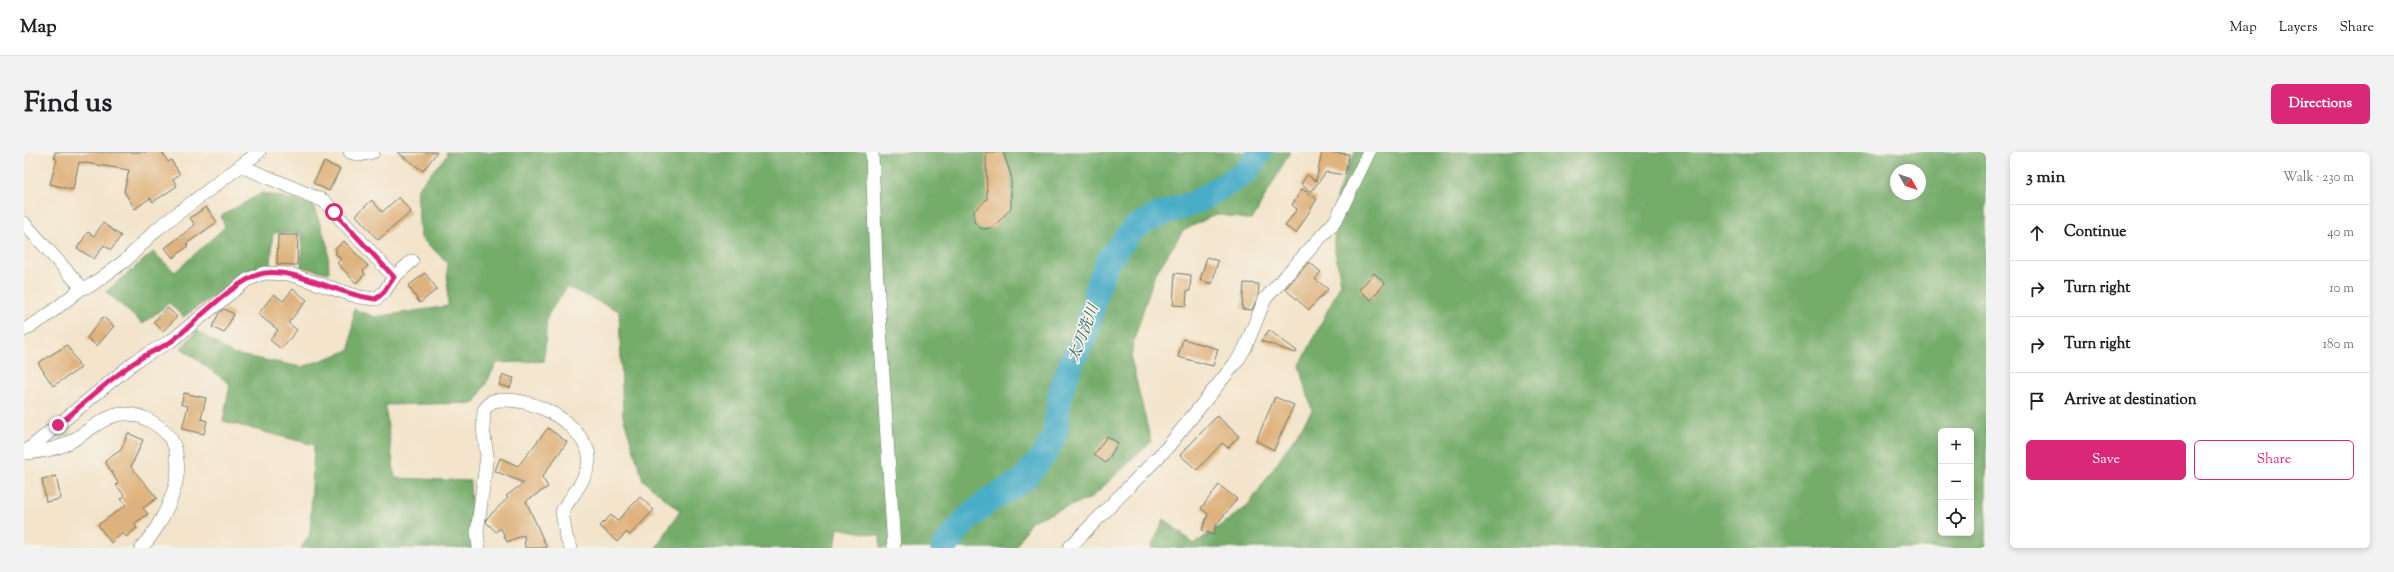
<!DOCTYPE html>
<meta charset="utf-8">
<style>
:root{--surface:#fff;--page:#f2f2f2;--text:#202124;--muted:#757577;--line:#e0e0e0;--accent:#db2777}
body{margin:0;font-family:"Sorts Mill Goudy","Noto Serif JP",serif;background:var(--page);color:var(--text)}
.controls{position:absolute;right:12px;bottom:12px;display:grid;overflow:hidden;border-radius:6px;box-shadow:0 2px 6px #0003}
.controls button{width:36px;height:36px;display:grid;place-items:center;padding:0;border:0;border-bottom:1px solid var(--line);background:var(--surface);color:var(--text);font:20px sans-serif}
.compass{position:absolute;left:1866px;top:12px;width:36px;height:36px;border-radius:50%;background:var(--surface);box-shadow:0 2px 6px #0003;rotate:130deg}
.stop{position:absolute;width:12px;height:12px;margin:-9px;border:3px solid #db2777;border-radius:50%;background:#fff}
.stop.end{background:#db2777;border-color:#fff;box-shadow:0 1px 4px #0008}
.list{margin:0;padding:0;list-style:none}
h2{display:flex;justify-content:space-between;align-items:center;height:52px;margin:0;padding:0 16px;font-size:17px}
h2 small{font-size:13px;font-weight:400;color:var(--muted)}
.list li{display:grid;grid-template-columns:26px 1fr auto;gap:12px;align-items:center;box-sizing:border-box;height:56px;padding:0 16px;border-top:1px solid var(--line)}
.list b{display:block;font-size:15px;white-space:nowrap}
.list em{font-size:13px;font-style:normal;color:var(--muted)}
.actions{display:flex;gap:8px;padding:12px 16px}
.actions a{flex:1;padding:9px 0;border:1px solid var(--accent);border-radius:6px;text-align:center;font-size:14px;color:var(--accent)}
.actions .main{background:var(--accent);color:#fff}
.icon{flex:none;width:22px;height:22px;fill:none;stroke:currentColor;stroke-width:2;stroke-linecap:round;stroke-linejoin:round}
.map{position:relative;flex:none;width:1962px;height:396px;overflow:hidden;border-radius:6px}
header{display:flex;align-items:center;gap:24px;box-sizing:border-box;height:56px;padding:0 20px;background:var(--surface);border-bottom:1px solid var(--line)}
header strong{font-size:19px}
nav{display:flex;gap:22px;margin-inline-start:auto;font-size:14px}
.intro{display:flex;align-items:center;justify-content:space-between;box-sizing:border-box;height:96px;padding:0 24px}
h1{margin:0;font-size:28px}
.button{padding:10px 18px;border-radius:6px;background:var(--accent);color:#fff;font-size:14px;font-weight:700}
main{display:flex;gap:24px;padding:0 24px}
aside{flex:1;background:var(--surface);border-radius:6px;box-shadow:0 2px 6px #0003}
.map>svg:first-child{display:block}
</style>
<header>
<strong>Map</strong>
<nav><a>Map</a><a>Layers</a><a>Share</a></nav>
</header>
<div class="intro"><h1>Find us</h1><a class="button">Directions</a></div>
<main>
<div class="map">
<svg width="1962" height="396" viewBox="0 0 1962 396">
<rect width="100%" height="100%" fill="#f7f3e8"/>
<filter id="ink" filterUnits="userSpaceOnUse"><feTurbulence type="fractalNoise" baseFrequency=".025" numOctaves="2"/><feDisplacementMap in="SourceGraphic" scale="8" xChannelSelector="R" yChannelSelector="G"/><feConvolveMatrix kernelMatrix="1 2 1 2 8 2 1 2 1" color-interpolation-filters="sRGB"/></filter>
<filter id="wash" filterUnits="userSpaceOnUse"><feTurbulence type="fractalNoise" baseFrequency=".012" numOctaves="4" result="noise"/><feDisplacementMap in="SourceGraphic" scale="16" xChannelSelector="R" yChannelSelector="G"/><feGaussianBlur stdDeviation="0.9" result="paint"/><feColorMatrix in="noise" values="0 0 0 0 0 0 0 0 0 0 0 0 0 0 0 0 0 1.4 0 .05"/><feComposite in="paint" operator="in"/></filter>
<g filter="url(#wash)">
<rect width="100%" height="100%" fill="#f3e4cb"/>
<g fill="#74ac6b" stroke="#4a7450" fill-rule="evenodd">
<polygon points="422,0 1266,0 1228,68 1192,62 1159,79 1130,124 1109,191 1107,207 1127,290 1067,346 1007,369 991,396 856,396 856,384 814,376 811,396 632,396 656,359 619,328 599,264 595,159 543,135 523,164 520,209 473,211 451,251 361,253 371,326 446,329 449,396 277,396 286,382 290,293 199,269 206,232 157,196 173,179 209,202 278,215 326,198 330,157 351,165 424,154 423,110 396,85 393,37 423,3"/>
<path d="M1331 0H1962V396H1127L1140 367 1170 392 1224 354 1288 259 1276 214 1317 131 1310 94 1312 45ZM1872 18H1896V42H1872ZM1917 279H1947V381H1917Z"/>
<polygon points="238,41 289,52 304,95 305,121 277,115 278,81 249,81 247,112 227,117 159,165 145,151 119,172 82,140 129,100 151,120 201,75 197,64"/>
</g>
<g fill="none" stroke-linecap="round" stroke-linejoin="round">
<polyline stroke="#48adc7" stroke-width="25" points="919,396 943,367 966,348 999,328 1021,302 1031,282 1036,242 1048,208 1061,185 1074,133 1084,108 1110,76 1132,64 1172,50 1221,21 1236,0"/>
</g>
<g id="blocks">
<g fill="#dfb27d">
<polygon points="31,0 138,0 144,10 147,8 156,22 149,27 153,34 129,50 126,46 111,57 100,39 105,18 55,10 49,38 26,32 33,7 30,6"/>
<polygon points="373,0 413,0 399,19"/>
<polygon points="962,0 979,0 987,23 987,56 969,76 957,77 950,70 950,59 963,47"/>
<polygon points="1298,0 1325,2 1321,23 1302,20 1287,40 1277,32 1283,23 1292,29"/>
<polygon points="300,10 316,17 305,39 289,31"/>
<polygon points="1278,37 1293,47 1272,81 1261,74 1273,57 1268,53"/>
<polygon points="375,45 387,60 354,88 332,63 348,48 358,60"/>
<polygon points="182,55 193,70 162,92 164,94 149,106 141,96 171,73 166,66"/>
<polygon points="79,71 97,84 87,98 80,93 70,107 53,96 64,80 70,84"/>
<polygon points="254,83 274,83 273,113 253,112"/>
<polygon points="320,89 344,114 339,119 341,122 332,131 313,111 317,107 311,101 313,100 311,97"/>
<polygon points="1183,105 1194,109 1188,132 1176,128"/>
<polygon points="1285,110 1297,120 1291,127 1304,137 1285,158 1261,137"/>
<polygon points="401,121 413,137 396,151 384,134"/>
<polygon points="1151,121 1167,123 1166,139 1163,139 1162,154 1149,153"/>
<polygon points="1350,121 1361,131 1347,148 1335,138"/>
<polygon points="1220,131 1235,132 1234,144 1228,158 1218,157"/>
<polygon points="269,137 283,148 264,171 273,178 257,197 246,188 254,178 234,162 250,142 259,149"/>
<polygon points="144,156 153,165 139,179 129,170"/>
<polygon points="200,157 210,162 200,181 188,175 195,161"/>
<polygon points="79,165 90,174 73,194 63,186"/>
<polygon points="1245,178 1273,199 1272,201 1237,189"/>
<polygon points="1159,187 1194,197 1189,214 1154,205"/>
<polygon points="43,193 57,216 29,234 14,211"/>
<polygon points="479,223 490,226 486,236 475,233"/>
<polygon points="160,241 182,246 177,267 183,269 180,282 158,277 164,254 157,252"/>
<polygon points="1251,245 1270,253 1250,298 1232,289"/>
<polygon points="1193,264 1215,284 1204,296 1198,291 1173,318 1156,303"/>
<polygon points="524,276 543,290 518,325 524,335 502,349 523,396 501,396 500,383 483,390 477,376 472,380 462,370 463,366 484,346 482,344 500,331 471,319 476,306 494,314"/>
<polygon points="104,281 119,288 107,315 133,346 119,356 124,362 110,372 113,376 102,385 99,381 87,391 74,373 102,353 97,347 101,344 92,333 94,331 81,309 97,298"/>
<polygon points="1083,284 1094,291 1082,311 1070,303"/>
<polygon points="32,324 37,347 22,350 18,327"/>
<polygon points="1195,333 1213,347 1192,373 1189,383 1178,378 1184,362 1177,356"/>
<polygon points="616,345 630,358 606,383 603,380 593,390 576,374 587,363 593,369"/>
</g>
</g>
</g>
<g filter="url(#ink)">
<use href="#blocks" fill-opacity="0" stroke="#697769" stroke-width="1"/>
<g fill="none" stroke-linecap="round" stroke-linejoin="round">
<g stroke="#697769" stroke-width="14">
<g id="minor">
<polyline points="326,0 336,3 349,0"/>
<polyline points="848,0 852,112 870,396"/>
<polyline points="0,71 58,136"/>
<polyline points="370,125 388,109"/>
<polyline points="0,178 20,166 58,136 66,134 102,108 133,77 235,0"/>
<polyline points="0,301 113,208 147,189 223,128 240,121 265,122 335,145 352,147 360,140 370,125 300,49 217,14"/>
<path d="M0 301C15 300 31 298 44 291 60 283 74 268 92 263 113 258 141 273 150 293 152 297 152 303 153 308 158 334 135 377 117 396"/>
<path d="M455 396 453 381 463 303 459 277 460 258 468 249C501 244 542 261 560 291 563 296 566 302 565 308 563 327 548 344 538 359L542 385 547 396"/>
<polyline points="1045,396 1142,297 1213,209 1221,196 1241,147 1312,68 1345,0"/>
</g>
</g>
<use href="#minor" stroke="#fff" stroke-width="13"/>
</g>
</g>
<g fill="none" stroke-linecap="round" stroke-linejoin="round" filter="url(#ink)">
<path stroke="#db2777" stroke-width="5" d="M34 273C60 252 86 226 114 208 125 200 138 196 148 189 171 171 213 125 241 121 274 117 317 144 352 147L360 140 370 125 310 60"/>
</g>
<g text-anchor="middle" stroke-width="3.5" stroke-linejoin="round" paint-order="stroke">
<g font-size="15" font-style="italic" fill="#2b5f60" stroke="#f7f3e8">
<text transform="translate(1059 181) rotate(-69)" y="5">太刀洗川</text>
</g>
</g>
</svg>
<div class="controls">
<button>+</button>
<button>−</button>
<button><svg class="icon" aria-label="locate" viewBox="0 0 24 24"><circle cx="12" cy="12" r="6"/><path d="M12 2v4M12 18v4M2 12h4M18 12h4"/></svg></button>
</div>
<svg class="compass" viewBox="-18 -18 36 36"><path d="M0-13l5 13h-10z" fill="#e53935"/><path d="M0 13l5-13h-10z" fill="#757577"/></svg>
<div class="stop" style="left:310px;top:60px"></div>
<div class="stop end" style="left:34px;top:273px"></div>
</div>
<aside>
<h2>3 min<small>Walk · 230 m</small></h2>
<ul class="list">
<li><svg class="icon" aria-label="ahead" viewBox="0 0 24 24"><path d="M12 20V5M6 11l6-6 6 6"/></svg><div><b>Continue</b></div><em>40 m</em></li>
<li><svg class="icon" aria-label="right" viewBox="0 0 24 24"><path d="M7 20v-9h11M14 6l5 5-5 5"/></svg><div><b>Turn right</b></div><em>10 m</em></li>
<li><svg class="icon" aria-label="right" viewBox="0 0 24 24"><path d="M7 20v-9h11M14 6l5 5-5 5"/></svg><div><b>Turn right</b></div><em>180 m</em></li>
<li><svg class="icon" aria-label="arrive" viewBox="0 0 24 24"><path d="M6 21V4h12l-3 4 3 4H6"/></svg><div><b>Arrive at destination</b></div></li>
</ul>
<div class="actions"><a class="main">Save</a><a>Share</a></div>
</aside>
</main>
